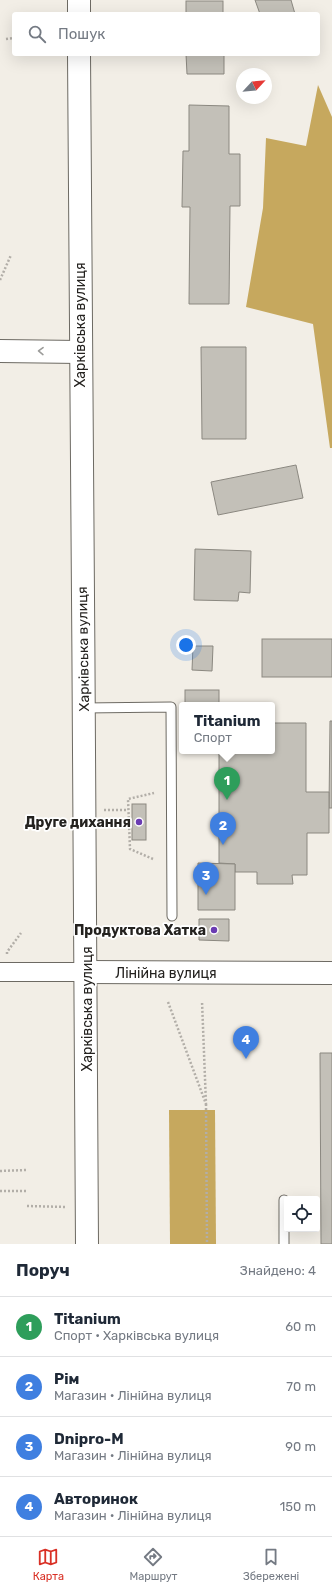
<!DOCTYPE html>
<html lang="uk">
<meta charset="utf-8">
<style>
:root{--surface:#fff;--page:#f6f6f7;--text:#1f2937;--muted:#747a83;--line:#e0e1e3;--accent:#d93025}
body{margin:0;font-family:Rubik,sans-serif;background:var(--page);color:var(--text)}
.controls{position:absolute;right:12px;bottom:12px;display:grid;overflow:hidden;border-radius:4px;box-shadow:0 4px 16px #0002}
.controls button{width:36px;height:36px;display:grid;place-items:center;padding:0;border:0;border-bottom:1px solid var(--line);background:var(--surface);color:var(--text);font:20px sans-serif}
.compass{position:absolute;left:236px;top:68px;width:36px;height:36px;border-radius:50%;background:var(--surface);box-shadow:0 4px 16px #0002;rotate:64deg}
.you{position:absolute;left:186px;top:645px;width:14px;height:14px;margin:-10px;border:3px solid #fff;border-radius:50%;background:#1a73e8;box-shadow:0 0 0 6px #1a73e833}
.badge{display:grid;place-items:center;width:26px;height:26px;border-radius:50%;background:var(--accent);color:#fff;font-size:13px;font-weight:700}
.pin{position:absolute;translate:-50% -33px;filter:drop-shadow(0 1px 2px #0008)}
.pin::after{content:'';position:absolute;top:21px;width:14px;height:12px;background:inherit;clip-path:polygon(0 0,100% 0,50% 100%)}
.popup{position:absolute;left:179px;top:702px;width:96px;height:52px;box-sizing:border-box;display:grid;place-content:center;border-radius:4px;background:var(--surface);filter:drop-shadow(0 1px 3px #0005);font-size:13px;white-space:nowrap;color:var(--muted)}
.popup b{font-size:15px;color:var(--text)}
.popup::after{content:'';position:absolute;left:50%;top:100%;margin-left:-8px;border:8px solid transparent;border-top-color:var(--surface)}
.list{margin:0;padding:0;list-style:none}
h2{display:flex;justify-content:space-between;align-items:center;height:52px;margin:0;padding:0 16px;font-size:17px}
h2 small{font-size:13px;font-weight:400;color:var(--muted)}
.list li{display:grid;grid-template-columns:26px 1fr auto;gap:12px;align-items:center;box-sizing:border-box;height:60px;padding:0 16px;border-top:1px solid var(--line)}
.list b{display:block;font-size:15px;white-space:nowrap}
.list p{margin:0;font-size:13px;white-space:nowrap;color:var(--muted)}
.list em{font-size:13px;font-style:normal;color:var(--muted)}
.icon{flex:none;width:22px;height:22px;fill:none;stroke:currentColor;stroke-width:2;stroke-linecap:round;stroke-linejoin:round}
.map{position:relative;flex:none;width:332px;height:1244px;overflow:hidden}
.search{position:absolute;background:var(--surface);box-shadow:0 4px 16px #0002;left:12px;right:12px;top:12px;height:44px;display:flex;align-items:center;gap:10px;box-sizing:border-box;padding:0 14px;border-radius:4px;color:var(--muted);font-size:15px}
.sheet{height:292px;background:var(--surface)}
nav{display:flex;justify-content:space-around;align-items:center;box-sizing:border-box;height:56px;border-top:1px solid var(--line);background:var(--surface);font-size:11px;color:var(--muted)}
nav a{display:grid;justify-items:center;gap:2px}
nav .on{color:var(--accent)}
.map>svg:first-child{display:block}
</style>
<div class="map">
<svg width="332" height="1244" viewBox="0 0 332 1244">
<rect width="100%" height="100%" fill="#f2eee6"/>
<g fill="#c6a85e">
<polygon points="318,85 332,117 332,448 330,448 313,324 246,307 263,208 266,138 306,146"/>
<polygon points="169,1110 215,1110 216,1244 170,1244"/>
</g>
<g fill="#c3c0b8" stroke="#8b8880">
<polygon points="255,0 291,0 295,14 260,14"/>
<rect x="186" y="1" width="37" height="13"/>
<polygon points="186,54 224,54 224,74 187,74"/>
<polygon points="189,105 229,106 229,154 240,154 240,206 230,206 229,304 189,304 190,207 182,207 183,151 189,151"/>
<polygon points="201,347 246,347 246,439 202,439"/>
<polygon points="296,465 303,498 218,515 211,482"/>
<polygon points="195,549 251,551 250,593 239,592 238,601 194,600"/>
<rect x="262" y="639" width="70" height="38"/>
<polygon points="193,646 213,646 212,671 192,670"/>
<rect x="185" y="690" width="34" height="15"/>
<polygon points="330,721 332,721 332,808 329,808"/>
<polygon points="272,723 306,723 306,792 329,792 329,833 307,833 307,875 292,875 293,884 257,884 257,872 235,872 235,864 219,863 219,751 272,751"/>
<rect x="132" y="804" width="14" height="36"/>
<polygon points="198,863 235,864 235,910 198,910"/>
<polygon points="199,919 229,919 229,941 199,940"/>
<polygon points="320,1053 332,1053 332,1244 321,1244"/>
</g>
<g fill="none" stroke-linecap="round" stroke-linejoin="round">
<g stroke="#6d6a63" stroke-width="11">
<g id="service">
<polyline points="84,708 171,707 172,916"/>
<polyline points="284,1200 284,1244"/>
</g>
</g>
<g stroke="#6d6a63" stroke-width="20">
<polyline id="minor" points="0,972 87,972"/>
</g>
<g stroke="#6d6a63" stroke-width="24">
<polyline id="secondary" points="0,351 80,352"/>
</g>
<g stroke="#6d6a63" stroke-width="24">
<g id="primary">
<polyline points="79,0 79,14"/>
<path d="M79 54C80 451 87 847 87 1244"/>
<polyline points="87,972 332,973"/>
</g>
</g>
<g stroke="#b2aea8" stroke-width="2.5" stroke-dasharray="2 2" stroke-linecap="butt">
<polyline points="6,39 14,38"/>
<polyline points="0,280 11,255"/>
<polyline points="104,810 128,810"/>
<polyline points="153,859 130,849 128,799 154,793"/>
<polyline points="7,954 7,952 21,933"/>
<polyline points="168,1002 206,1104 202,1001"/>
<polyline points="206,1104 207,1244"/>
<polyline points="0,1171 26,1170"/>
<polyline points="0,1191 27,1191"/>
<polyline points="27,1206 67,1207"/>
</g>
<use href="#service" stroke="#fff" stroke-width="9"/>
<use href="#minor" stroke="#fff" stroke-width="18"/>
<use href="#secondary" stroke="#fff" stroke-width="22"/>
<use href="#primary" stroke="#fff" stroke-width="22"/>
</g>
<defs><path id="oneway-chevron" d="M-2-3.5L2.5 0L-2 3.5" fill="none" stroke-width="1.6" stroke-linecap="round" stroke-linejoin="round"/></defs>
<use stroke="#9c9c9a" href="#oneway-chevron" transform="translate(41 351) rotate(-179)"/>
<g fill="#6a3bb2" stroke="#fff" stroke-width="1.5">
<circle cx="139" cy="822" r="4"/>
<circle cx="214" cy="930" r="4"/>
</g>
<g text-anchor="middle" stroke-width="3.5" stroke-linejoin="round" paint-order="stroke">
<g font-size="14" fill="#24221f" stroke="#fff">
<text transform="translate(80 325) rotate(-90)" y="5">Харківська вулиця</text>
<text transform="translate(83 649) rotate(-91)" y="5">Харківська вулиця</text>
<text x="166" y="978">Лінійна вулиця</text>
<text transform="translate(87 1009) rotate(-90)" y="5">Харківська вулиця</text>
</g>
<g font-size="14" font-weight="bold" fill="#24221f" stroke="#fff" text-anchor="end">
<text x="131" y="827">Друге дихання</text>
<text x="206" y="935">Продуктова Хатка</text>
</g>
</g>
</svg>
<div class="controls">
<button><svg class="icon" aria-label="locate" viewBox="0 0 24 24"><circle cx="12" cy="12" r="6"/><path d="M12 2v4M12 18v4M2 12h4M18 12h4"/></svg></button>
</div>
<svg class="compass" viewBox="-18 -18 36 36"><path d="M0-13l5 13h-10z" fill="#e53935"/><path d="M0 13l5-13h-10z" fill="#747a83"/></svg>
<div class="you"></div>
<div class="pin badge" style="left:227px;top:800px;background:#2e9e5b">1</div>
<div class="popup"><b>Titanium</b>Спорт</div>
<div class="pin badge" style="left:223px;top:845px;background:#3f7fe0">2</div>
<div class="pin badge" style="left:206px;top:895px;background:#3f7fe0">3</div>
<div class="pin badge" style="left:246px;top:1059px;background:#3f7fe0">4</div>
<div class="search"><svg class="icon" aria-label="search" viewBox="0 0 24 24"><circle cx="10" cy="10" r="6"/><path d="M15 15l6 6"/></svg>Пошук</div>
</div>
<section class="sheet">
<h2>Поруч<small>Знайдено: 4</small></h2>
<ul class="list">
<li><span class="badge" style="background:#2e9e5b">1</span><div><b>Titanium</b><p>Спорт · Харківська вулиця</p></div><em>60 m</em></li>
<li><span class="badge" style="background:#3f7fe0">2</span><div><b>Рім</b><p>Магазин · Лінійна вулиця</p></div><em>70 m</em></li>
<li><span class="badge" style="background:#3f7fe0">3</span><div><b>Dnipro-M</b><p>Магазин · Лінійна вулиця</p></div><em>90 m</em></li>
<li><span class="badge" style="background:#3f7fe0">4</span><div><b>Авторинок</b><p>Магазин · Лінійна вулиця</p></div><em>150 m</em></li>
</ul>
</section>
<nav>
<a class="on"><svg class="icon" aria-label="map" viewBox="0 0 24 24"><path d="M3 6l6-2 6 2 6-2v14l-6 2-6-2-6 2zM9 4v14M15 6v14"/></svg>Карта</a>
<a><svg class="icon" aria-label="directions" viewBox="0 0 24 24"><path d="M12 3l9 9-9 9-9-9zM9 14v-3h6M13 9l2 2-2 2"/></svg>Маршрут</a>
<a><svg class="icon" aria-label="saved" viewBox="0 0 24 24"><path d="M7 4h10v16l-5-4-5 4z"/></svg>Збережені</a>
</nav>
